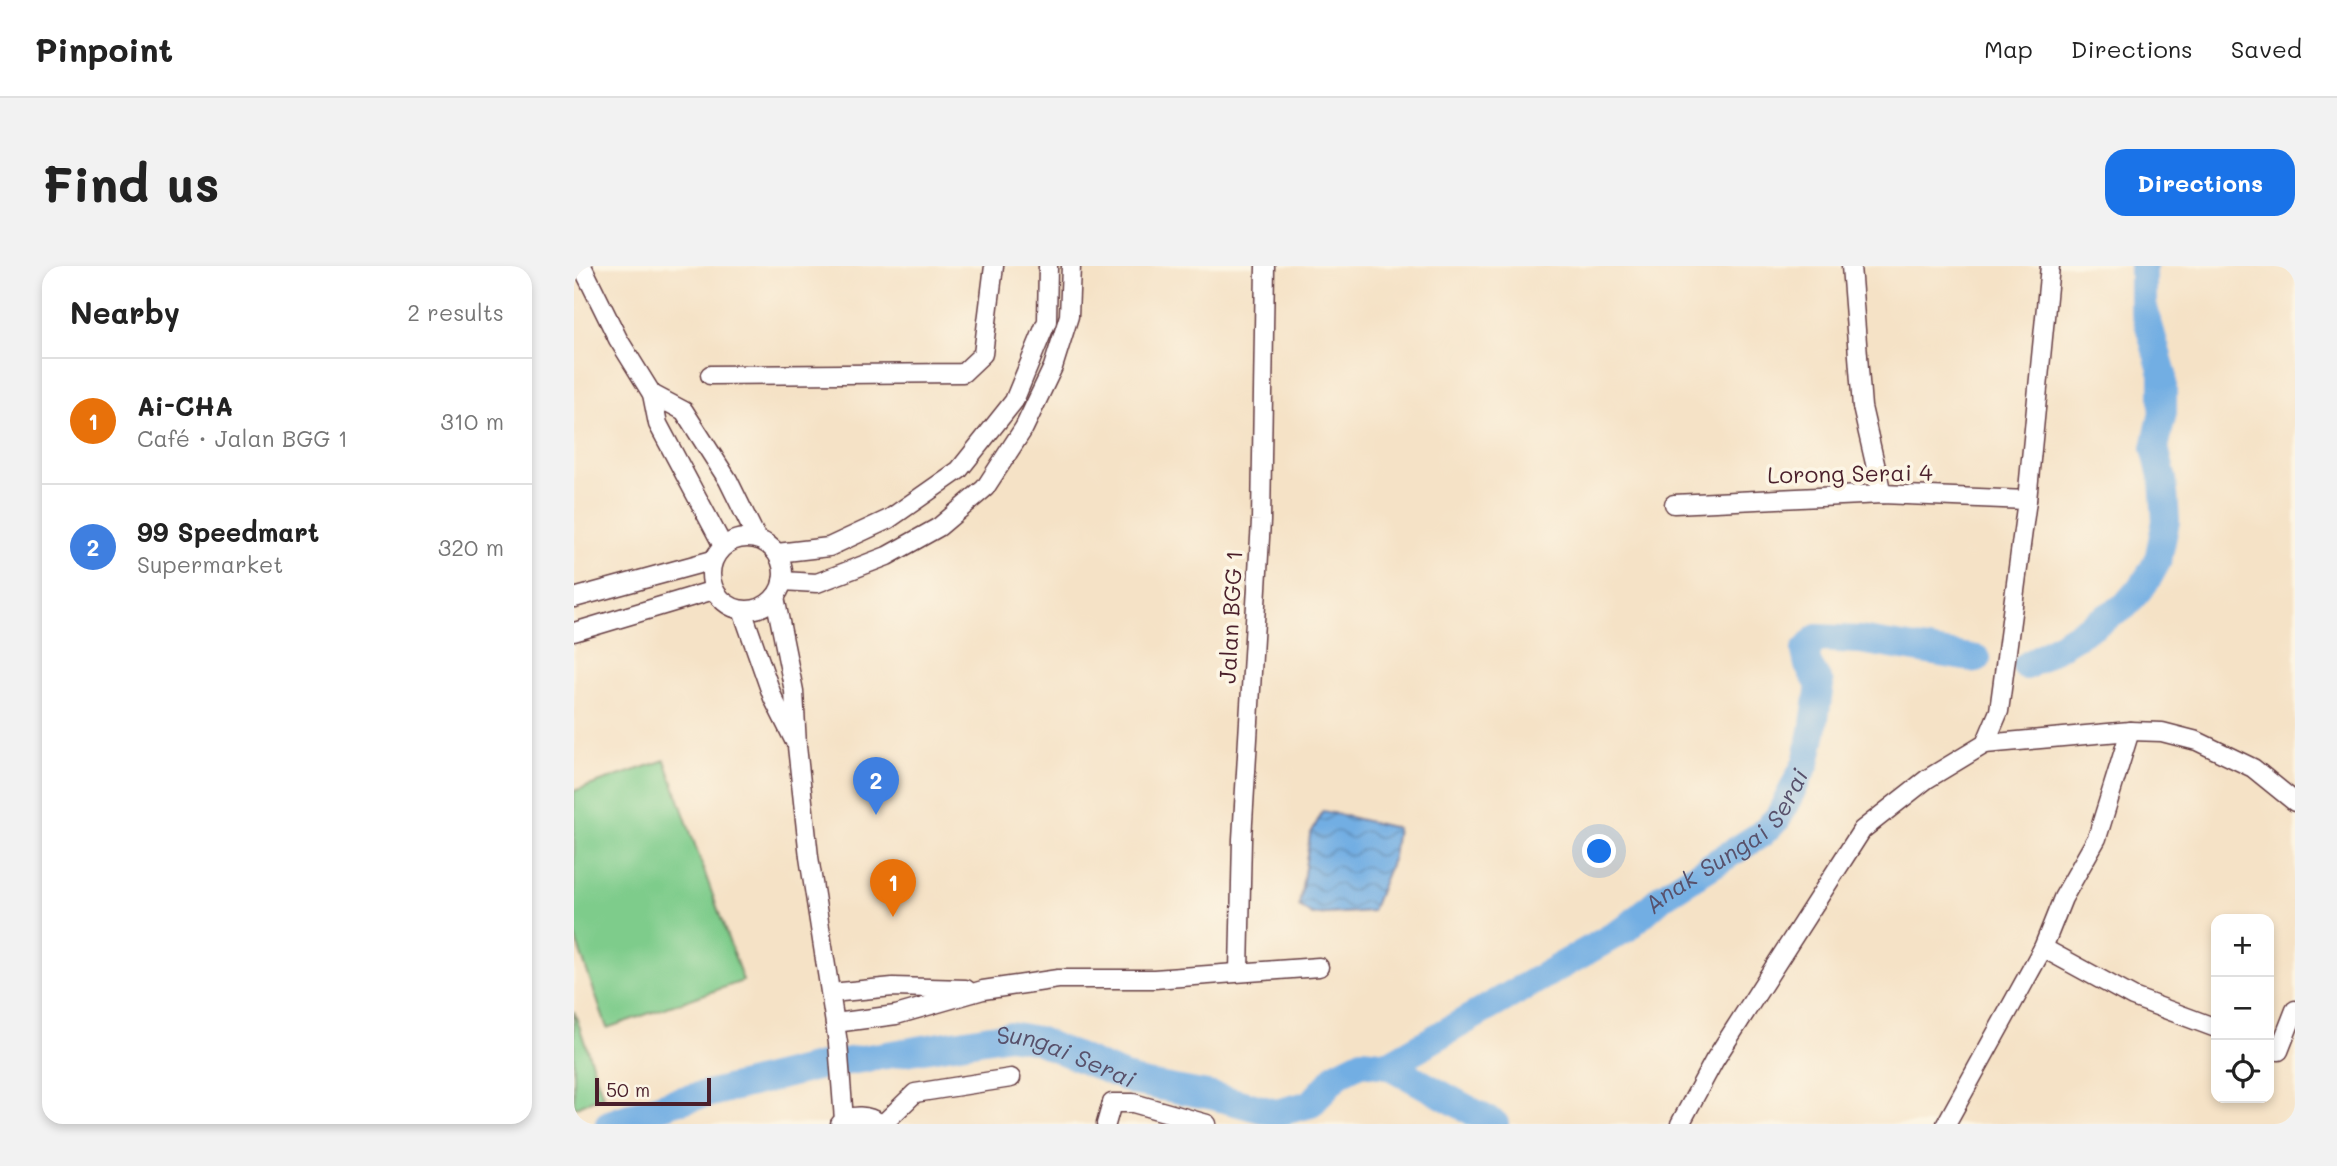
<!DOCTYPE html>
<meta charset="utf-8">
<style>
:root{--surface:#fff;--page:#f2f2f2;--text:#222;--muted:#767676;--line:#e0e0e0;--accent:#1a73e8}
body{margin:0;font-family:Mali,sans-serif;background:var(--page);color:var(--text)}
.controls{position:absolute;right:21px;bottom:21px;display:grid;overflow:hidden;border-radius:14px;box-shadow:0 4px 10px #0003}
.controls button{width:63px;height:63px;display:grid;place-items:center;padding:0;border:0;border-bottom:2px solid var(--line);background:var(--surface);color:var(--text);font:35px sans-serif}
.scale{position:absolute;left:21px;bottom:18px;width:116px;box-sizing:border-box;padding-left:7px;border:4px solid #4a1f2b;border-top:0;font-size:19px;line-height:24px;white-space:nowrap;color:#4a1f2b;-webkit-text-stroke:5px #fcf5e5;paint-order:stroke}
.you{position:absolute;left:1026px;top:586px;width:24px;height:24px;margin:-18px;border:5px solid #fff;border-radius:50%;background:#1a73e8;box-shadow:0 0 0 10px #1a73e833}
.badge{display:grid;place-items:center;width:46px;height:46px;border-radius:50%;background:var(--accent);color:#fff;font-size:23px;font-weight:700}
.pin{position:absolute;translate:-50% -58px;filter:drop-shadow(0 2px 4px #0008)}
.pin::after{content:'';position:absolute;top:37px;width:24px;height:21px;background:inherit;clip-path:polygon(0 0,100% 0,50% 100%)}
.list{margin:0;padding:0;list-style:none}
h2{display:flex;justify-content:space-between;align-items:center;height:91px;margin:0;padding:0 28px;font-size:30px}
h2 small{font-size:23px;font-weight:400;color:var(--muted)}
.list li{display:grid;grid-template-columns:46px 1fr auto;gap:21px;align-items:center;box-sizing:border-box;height:126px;padding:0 28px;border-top:2px solid var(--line)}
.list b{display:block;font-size:26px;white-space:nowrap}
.list p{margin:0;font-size:23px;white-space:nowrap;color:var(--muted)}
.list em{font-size:23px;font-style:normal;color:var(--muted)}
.icon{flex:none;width:38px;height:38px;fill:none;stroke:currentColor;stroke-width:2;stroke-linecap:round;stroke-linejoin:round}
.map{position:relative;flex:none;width:1721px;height:858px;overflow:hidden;border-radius:21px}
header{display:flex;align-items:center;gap:42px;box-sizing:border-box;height:98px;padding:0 35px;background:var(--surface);border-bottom:2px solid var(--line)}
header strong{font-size:33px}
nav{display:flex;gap:38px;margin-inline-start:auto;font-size:24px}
.intro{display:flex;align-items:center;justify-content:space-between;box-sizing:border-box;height:168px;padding:0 42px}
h1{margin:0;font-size:49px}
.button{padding:18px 32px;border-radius:21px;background:var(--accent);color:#fff;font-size:24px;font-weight:700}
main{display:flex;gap:42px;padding:0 42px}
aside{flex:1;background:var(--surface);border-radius:21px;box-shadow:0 4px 10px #0003}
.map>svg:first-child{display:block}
</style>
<header>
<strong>Pinpoint</strong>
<nav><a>Map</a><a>Directions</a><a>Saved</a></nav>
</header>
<div class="intro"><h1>Find us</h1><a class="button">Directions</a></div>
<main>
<aside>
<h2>Nearby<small>2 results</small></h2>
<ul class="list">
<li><span class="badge" style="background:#e8710a">1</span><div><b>Ai-CHA</b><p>Café · Jalan BGG 1</p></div><em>310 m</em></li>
<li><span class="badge" style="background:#3f7fe0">2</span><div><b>99 Speedmart</b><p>Supermarket</p></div><em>320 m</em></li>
</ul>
</aside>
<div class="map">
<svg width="1721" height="858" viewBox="0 0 1721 858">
<defs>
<pattern id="water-waves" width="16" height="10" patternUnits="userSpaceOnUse" patternTransform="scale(1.75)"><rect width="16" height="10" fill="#72aee3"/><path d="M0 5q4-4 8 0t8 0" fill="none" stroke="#608db8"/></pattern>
</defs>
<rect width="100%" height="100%" fill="#fcf5e5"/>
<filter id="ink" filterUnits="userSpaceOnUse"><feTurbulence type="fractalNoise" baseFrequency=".0143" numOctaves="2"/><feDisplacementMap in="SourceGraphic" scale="14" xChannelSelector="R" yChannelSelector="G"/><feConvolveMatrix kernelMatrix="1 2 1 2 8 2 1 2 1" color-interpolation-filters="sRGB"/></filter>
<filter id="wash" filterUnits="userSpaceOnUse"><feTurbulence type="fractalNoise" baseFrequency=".00686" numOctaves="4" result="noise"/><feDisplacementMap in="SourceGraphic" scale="28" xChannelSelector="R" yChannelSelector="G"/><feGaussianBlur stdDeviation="1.57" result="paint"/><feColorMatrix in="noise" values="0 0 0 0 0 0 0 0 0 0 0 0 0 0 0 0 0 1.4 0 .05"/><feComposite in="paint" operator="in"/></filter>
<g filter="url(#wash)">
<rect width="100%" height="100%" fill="#f5e2c6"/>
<g fill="#7ecc8b" stroke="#64765b" stroke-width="2">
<polygon points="91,494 169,715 33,762 0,668 0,525"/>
<polygon points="0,745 29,830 0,842"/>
</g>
<polygon fill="url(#water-waves)" stroke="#5e6687" stroke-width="2" points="749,545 823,562 819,591 798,645 738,649 725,640 736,569"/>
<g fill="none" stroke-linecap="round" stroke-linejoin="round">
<g stroke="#72aee3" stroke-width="28">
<polyline points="1452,400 1551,340 1573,314 1584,294 1592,255 1589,214 1581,182 1589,146 1589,108 1569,39 1569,0"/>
<path id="s1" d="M814 799 1053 662 1089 630 1186 569 1204 552 1232 497 1239 465 1246 419 1234 399 1231 385 1243 372 1286 374 1403 393"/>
<path id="s2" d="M35 858 100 836 251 799 435 769 463 774 562 816 639 830 702 847 737 838 764 808 788 796 814 799 921 858"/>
</g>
</g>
</g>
<g filter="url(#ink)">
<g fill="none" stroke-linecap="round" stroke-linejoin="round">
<g stroke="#643c42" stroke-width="21">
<g id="minor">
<polyline points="8,0 44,73 78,128 84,158 149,280"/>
<polyline points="1277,0 1288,141 1308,228"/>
<polyline points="136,109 389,107 409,88 420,0"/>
<polyline points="78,128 110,145 154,214 183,273"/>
<polyline points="1100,238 1308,228 1453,234"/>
<circle cx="173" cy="308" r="36"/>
<polyline points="203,287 255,281 315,253 385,204 440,135 473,55 474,0"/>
<polyline points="208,315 243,317 313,290 365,261 411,222 450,162 479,101 495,50 497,0"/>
<polyline points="201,331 220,425 223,480 235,591 264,777 270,854"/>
<polyline points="0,332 139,294"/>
<polyline points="168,344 199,432 220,474"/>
<polyline points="0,366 140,324"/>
<polyline points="1411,478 1556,465 1588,466 1623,475 1679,502 1721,536"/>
<polyline points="1469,682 1559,731 1642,762"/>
<polyline points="665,705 668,573 687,255 691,0"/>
<polyline points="257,727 319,721 392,723"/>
<polyline points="261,757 322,749 409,724 484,713 580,713 745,701"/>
<polyline points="1705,785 1721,744"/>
<path d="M266 858C278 847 294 849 307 858"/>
<polyline points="309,858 341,827 437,812"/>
<polyline points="532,858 538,837 559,837 633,858"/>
<polyline points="1106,858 1140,795 1288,564 1353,513 1411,478 1425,445 1453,234 1476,0"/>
<polyline points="1372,858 1469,682 1489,632 1523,572 1556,465"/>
</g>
</g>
<use href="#minor" stroke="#fff" stroke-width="18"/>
</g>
</g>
<g text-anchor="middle" stroke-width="7" stroke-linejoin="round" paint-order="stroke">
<g font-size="23" fill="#4a1f2b" stroke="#fcf5e5">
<text transform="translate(1276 208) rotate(-1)" y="8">Lorong Serai 4</text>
<text transform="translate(657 351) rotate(-87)" y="8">Jalan BGG 1</text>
</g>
<g font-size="24" font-style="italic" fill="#58516b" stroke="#fcf5e5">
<text dy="8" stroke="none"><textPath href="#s1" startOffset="410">Anak Sungai Serai</textPath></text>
<text dy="8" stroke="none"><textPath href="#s2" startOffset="471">Sungai Serai</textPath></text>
</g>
</g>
</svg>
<div class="controls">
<button>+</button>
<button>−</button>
<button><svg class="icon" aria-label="locate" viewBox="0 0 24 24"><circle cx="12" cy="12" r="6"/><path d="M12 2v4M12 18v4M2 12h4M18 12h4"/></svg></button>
</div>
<div class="scale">50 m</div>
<div class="you"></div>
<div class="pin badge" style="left:319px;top:651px;background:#e8710a">1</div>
<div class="pin badge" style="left:302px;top:549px;background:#3f7fe0">2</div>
</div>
</main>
